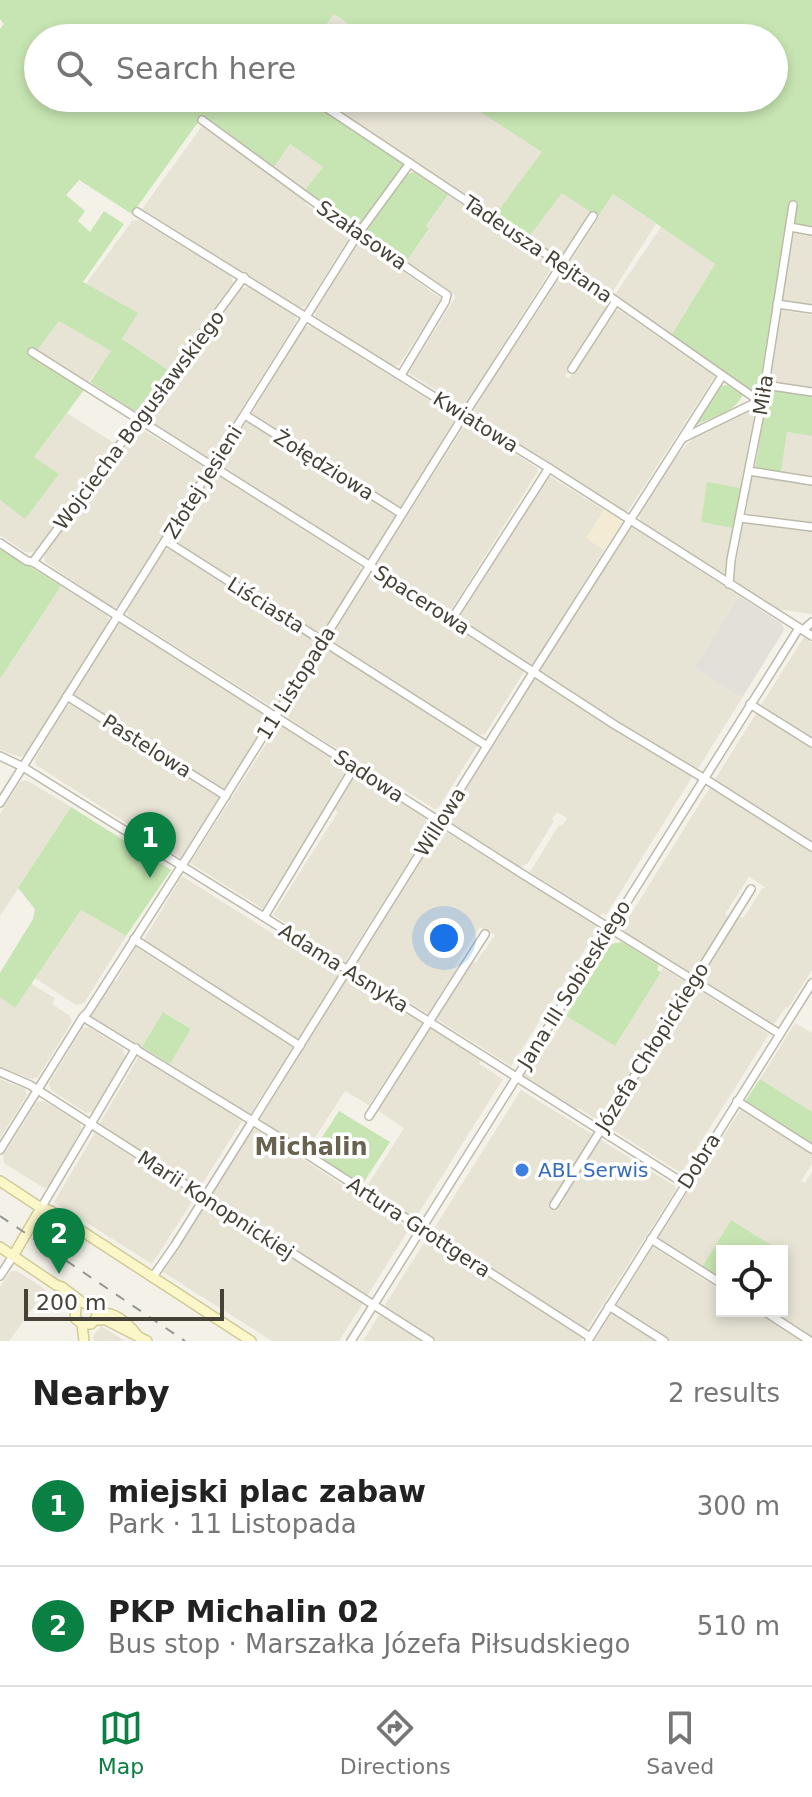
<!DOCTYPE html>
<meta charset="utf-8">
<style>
:root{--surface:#fff;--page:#f6f6f6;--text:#222;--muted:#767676;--line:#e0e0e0;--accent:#0b8043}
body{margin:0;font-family:"DejaVu Sans",sans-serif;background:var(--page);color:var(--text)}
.controls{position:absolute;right:24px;bottom:24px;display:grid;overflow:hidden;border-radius:0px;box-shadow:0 4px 12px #0003}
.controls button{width:72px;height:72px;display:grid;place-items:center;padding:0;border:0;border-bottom:2px solid var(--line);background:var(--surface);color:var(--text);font:40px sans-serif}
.scale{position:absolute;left:24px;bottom:20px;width:200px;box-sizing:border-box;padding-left:8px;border:4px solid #464237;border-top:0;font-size:22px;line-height:28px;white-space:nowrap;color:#464237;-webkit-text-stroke:6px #fff;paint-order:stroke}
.you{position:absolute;left:444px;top:938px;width:28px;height:28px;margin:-20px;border:6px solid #fff;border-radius:50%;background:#1a73e8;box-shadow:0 0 0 12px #1a73e833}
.badge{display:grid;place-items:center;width:52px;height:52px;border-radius:50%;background:var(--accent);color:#fff;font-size:26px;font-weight:700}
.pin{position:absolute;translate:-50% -66px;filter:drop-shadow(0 2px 4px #0008)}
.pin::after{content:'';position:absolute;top:42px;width:28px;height:24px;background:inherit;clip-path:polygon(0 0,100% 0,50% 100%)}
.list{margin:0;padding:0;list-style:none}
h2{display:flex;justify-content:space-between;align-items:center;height:104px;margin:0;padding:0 32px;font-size:34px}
h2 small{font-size:26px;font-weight:400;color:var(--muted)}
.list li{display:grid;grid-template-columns:52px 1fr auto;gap:24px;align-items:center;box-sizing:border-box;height:120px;padding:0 32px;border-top:2px solid var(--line)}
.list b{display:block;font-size:30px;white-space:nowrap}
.list p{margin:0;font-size:26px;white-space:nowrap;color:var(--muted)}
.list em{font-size:26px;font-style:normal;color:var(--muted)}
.icon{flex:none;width:44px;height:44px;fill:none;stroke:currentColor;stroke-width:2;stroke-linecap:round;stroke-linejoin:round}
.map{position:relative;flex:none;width:812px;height:1341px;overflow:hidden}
.search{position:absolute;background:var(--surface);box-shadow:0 4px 12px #0003;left:24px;right:24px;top:24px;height:88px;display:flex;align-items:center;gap:20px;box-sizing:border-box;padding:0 28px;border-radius:44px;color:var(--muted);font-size:30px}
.sheet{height:344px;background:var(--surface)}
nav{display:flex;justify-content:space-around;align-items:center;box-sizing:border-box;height:112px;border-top:2px solid var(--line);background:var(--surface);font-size:22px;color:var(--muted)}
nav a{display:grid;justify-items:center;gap:4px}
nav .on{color:var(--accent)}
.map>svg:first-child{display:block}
</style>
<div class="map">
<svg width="812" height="1341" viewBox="0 0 812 1341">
<rect width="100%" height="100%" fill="#f3f1e8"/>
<g fill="#e7e4d6">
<polygon points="334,14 369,38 316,38"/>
<polygon points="320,98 459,98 543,152 495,215"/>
<polygon points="202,126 307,201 305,204 348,233 349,238 306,306 301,308 142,209"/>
<polygon points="290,144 323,167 305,190 274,167"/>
<polygon points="562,192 591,212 563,255 556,256 528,238"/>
<polygon points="613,194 656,224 611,294 568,266"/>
<polygon points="448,195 553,266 466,403 459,404 408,373 455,298 455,295 406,262 429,230 426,227"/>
<polygon points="139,220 231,276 233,283 168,370 121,339 137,314 86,284 132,221"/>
<polygon points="661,227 715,264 671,336 614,296"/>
<polygon points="794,231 812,234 812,306 781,301"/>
<polygon points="361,242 442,299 399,365 393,367 316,317 315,312 358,243"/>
<polygon points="563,272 605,301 607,307 579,349 581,350 565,376 569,379 613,311 619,310 715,376 628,511 626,512 474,417 473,412 515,343 517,343"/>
<polygon points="249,287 295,316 296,322 213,455 207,457 147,419 147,417 242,288"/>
<polygon points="780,310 812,315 812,389 768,383"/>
<polygon points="59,321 112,351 87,384 38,353 37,350"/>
<polygon points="311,326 456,417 400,509 251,415 305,327"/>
<polygon points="756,406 741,488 707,483 734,528 726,577 640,520 639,513 673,460 693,438 702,432"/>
<polygon points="67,413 114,443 35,551 27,553 0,535 0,500 26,519 34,457"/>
<polygon points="246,422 249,422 397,515 371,556 364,558 222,466 221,461"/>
<polygon points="465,425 473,427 537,468 538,471 450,612 458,619 547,477 551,477 604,510 586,538 604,550 533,664 522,675 485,734 478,735 331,643 329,637"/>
<polygon points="139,428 203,466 203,472 120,606 113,608 45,562 44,555"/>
<polygon points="787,432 812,436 812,478 781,473"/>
<polygon points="216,474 360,566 361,572 323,631 317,633 174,542 173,537 211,476"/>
<polygon points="752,476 812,486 812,524 746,513"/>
<polygon points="743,521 812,531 812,614 777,609 733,581"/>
<polygon points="632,527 739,596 694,668 742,698 697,770 539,672 629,528"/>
<polygon points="170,549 313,638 315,646 275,709 128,616 127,610 165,550"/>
<polygon points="61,586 108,616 109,623 26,754 20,757 0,750 0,679"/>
<polygon points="119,622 269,718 223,791 73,694"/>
<polygon points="804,637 812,643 812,737 761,705"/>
<polygon points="327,649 477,746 438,808 435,809 289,719 288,712 307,681 304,678 321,651"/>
<polygon points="535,677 693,776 606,915 602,913 600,916 530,872 559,825 562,826 567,818 557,812 552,819 554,821 528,863 521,867 446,820"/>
<polygon points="73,704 219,797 181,858 36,765 35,759 66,706"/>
<polygon points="757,712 812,747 812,970 788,1008 786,1007 773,1025 700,979 737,918 744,917 762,889 765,887 748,876 747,880 725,914 729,917 694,975 621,930"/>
<polygon points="279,724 347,767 347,773 263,909 190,863"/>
<polygon points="356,772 433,823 345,962 273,915 338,812 333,809"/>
<polygon points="26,780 71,807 0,916 0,814 20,782"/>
<polygon points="441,829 599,927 511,1066 436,1019 472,963 476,962 495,935 480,927 455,966 457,968 428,1014 354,967"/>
<polygon points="182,876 338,975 298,1039 143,941"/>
<polygon points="81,910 126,936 84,1003 76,1005 35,978"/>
<polygon points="136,947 293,1047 250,1114 170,1064 191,1029 164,1012 142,1047 90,1016 112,979 116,981"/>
<polygon points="663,968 769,1034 681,1173 578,1108 576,1110 523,1077 543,1044 549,1044 566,1016 615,1046"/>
<polygon points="353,978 421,1022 420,1027 369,1105 345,1091 307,1150 259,1120 346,980"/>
<polygon points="31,984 55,998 52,1004 70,1016 72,1022 38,1077 31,1079 0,1067 0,997 15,1007"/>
<polygon points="795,1023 812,1033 812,1112 760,1079"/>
<polygon points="89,1027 123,1049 125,1057 93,1111 86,1113 51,1090 49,1083 83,1028"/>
<polygon points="431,1028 481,1060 479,1064 503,1079 415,1219 366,1188 404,1128 377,1110"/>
<polygon points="139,1056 242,1121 199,1189 99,1125"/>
<polygon points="0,1079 25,1089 27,1095 0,1138"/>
<polygon points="521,1090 592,1134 550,1206 557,1210 565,1198 565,1194 598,1141 601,1140 675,1186 676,1189 586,1331 433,1230"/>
<polygon points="44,1101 80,1123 82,1131 50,1186 44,1188 4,1163 3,1156 37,1102"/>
<polygon points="741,1109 812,1153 812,1164 801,1181 805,1183 812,1172 812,1338 771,1311 782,1311 782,1251 769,1251 773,1246 731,1220 702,1267 658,1238"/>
<polygon points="253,1128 271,1138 409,1229 367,1296 210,1196"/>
<polygon points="95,1133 195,1197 152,1264 54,1202"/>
<polygon points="206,1203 363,1303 339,1341 272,1341 163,1272"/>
<polygon points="427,1238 583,1337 580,1341 437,1341 386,1308 385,1305"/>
<polygon points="653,1247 722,1291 722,1311 754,1311 801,1341 594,1341"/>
<polygon points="11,1271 17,1271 46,1290 9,1341 2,1341 0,1340 0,1287"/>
<polygon points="379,1315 381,1315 423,1341 363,1341"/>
<polygon points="101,1326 125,1341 94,1341 93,1337"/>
</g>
<polygon fill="#f4ebd4" points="604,510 623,521 604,550 586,538"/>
<polygon fill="#e2e0d9" points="739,596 782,624 784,630 742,698 694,668"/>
<g fill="#c7e5b2">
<polygon points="0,0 812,0 812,226 786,223 758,396 671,336 715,264 613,194 598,217 562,193 528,238 495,215 542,152 459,98 774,98 774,38 369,38 334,14 316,38 38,38 38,98 318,98 407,161 357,230 305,190 323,167 290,144 274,167 205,116 196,125 132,214 79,180 66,195 85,211 78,221 90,232 104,211 124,224 83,282 138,313 122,339 168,370 140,409 134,411 90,382 111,351 59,321 33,356 84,390 34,457 59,474 25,519 0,500 0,29 4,24 0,19"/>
<polygon points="414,172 448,195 426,226 429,229 406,262 367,235 367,229 407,174"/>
<path d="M727 385 743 395C731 416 714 415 695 426L720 386Z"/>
<polygon points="768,389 812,395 812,436 787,432 781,473 755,469"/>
<polygon points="707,482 741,488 734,528 701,522"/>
<polygon points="0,548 61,586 0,679"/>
<polygon points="71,807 171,870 126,936 81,910 15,1008 0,997 0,973 33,919 35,909 18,888"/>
<polygon points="622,942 659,965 657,970 661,972 615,1046 566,1016 611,944"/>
<polygon points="163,1012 191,1029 170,1064 142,1047"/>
<polygon points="760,1079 812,1112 812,1145 744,1103"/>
<polygon points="339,1111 390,1142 362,1185 312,1153"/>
<polygon points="731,1220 773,1246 769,1251 722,1251 722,1279 702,1267"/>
</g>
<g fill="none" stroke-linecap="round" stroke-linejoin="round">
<g stroke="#bebaab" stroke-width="10">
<g id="street">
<polyline points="312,98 612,298 762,403"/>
<polyline points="202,120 358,234 447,295 445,302 401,375"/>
<polyline points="137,212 549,468 812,636"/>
<polyline points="790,227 812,231"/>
<polyline points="777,304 812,309"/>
<polyline points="32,352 369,565 615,725 710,782 812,847"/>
<polyline points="572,369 616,301"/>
<polyline points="765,385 812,392"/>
<polyline points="245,415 402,514"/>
<polyline points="683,438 759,401"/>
<polyline points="749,471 812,481"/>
<polyline points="740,518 812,527"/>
<polyline points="166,541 487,746"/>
<polyline points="0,543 27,561 33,562 524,875 780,1034"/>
<polyline points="33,562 244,277"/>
<polyline points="729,584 731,560 762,403 793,205"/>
<polyline points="452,619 549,468"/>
<polyline points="803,630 812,622"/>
<polyline points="67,696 226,796"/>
<polyline points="750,704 812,743"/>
<polyline points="0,756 23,767 264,917 685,1184"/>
<polyline points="0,803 358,234 410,163"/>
<polyline points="264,917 355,766"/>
<polyline points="134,939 300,1046"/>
<polyline points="83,1017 308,1155 590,1337"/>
<polyline points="0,1072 30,1085 430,1341"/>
<polyline points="737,1101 812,1149"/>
<polyline points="369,1116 485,934"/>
<polyline points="0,1150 83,1017 88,1012 188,856 464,415 593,216"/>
<polyline points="554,1205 751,889"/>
<polyline points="41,1208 136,1048"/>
<polyline points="651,1239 722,1284"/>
<polyline points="0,1276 13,1256"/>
<polyline points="152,1278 175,1245 534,671 722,376"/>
<polyline points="609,1306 664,1341"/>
<polyline points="764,1311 810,1341"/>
<polyline points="589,1339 812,983"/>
<polyline points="351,1341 799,628"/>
</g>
</g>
<g stroke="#d1ca99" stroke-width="12">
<g id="secondary">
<polyline points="0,1181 41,1208 51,1211 251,1341"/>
<polyline points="0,1247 56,1285 62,1287 83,1303 92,1304 97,1313"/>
<polyline points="13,1256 41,1208"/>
<polyline points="76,1309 75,1318 82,1324 91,1324 96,1318"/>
<path d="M97 1313C114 1311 127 1322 137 1335"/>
<polyline points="95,1320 106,1320 147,1341"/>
<polyline points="82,1324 84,1341"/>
</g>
</g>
<use href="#street" stroke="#fff" stroke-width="7"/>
<use href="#secondary" stroke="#fcf7c9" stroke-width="9"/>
<polyline stroke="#969696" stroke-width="2" stroke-dasharray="10 10" stroke-linecap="butt" points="0,1216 185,1341"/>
</g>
<circle fill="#3f7fe0" stroke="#fff" stroke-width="3" cx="522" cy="1170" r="8"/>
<g text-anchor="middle" stroke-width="7" stroke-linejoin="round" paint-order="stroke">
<g font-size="20" fill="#464237" stroke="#fff">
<text transform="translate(362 235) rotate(35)" y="7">Szałasowa</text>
<text transform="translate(538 249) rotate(34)" y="7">Tadeusza Rejtana</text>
<text transform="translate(763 395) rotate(-81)" y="7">Miła</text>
<text transform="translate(139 420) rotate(-53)" y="7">Wojciecha Bogusławskiego</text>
<text transform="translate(476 422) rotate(32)" y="7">Kwiatowa</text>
<text transform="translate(324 465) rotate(32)" y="7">Żołędziowa</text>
<text transform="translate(203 482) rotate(-58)" y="7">Złotej Jesieni</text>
<text transform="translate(422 600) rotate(33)" y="7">Spacerowa</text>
<text transform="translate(266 605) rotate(32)" y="7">Liściasta</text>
<text transform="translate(296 683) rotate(-58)" y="7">11 Listopada</text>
<text transform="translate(147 746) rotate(32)" y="7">Pastelowa</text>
<text transform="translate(369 776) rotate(33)" y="7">Sadowa</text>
<text transform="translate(440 822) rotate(-58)" y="7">Willowa</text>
<text transform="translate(344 968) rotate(32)" y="7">Adama Asnyka</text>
<text transform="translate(574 984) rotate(-58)" y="7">Jana III Sobieskiego</text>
<text transform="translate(652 1047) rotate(-58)" y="7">Józefa Chłopickiego</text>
<text transform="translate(699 1161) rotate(-58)" y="7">Dobra</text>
<text transform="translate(216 1205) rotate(33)" y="7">Marii Konopnickiej</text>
<text transform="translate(419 1227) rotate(33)" y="7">Artura Grottgera</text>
</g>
<g font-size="20" fill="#366cbe" stroke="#fff" text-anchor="start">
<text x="538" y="1177">ABL Serwis</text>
</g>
<g font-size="24" font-weight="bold" fill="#68624e" stroke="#fff">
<text x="311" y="1155">Michalin</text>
</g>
</g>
</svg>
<div class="controls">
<button><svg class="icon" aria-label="locate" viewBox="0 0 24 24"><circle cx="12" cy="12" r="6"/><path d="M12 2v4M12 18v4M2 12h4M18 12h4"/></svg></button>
</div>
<div class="scale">200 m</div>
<div class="you"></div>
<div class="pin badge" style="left:150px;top:878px">1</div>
<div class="pin badge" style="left:59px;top:1274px">2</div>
<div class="search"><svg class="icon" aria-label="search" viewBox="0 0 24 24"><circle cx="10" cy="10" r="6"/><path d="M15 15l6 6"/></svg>Search here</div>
</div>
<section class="sheet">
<h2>Nearby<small>2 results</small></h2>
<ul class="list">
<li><span class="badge">1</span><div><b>miejski plac zabaw</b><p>Park · 11 Listopada</p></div><em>300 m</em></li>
<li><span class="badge">2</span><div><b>PKP Michalin 02</b><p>Bus stop · Marszałka Józefa Piłsudskiego</p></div><em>510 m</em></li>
</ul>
</section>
<nav>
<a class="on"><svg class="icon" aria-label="map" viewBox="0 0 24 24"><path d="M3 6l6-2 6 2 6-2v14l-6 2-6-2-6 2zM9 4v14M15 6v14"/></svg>Map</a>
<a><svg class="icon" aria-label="directions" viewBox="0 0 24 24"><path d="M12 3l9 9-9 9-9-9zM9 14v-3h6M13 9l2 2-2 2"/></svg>Directions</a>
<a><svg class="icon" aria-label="saved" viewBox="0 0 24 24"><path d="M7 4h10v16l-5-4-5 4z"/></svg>Saved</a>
</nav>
